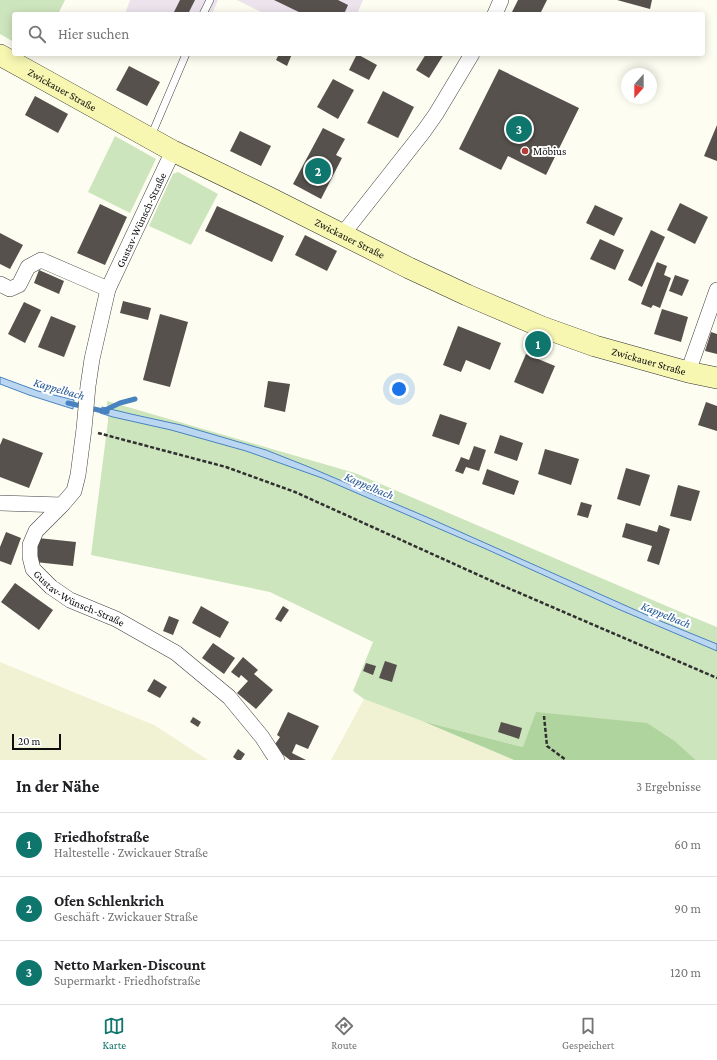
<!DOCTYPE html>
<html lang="de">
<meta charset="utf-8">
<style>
:root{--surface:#fff;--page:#f2f2f2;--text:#202124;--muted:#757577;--line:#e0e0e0;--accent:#0f766e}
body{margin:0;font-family:"Crimson Pro",serif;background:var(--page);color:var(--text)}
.compass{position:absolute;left:621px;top:68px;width:36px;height:36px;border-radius:50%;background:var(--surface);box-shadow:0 2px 10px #0003;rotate:201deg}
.scale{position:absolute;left:12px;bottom:10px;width:49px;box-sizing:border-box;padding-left:4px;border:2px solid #0e0e0e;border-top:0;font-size:11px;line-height:14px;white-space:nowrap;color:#0e0e0e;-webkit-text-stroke:3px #fff;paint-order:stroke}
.you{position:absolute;left:399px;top:389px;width:14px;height:14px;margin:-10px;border:3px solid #fff;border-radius:50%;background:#1a73e8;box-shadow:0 0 0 6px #1a73e833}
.badge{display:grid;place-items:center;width:26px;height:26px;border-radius:50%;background:var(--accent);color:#fff;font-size:13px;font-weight:700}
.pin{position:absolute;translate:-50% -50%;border:2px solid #fff;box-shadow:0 1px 4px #0006}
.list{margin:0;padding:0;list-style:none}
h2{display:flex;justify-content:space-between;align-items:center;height:52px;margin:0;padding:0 16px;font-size:17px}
h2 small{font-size:13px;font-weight:400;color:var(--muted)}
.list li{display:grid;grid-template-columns:26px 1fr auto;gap:12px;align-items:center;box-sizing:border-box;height:64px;padding:0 16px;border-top:1px solid var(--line)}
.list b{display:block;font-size:15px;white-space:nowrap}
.list p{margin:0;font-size:13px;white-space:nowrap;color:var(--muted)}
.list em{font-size:13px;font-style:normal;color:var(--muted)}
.icon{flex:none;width:22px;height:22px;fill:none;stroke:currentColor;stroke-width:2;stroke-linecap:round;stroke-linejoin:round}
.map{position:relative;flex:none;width:717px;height:760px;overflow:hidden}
.search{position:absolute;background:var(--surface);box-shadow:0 2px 10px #0003;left:12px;right:12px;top:12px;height:44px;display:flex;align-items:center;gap:10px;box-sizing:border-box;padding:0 14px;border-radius:4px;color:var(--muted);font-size:15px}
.sheet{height:244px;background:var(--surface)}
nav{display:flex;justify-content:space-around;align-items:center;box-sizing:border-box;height:56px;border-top:1px solid var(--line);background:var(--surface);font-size:11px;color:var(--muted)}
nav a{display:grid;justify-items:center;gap:2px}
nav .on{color:var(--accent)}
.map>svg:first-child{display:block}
</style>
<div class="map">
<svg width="717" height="760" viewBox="0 0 717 760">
<rect width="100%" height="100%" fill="#fefdf1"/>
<g fill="#ece3ec">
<polygon points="130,0 218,0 212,14 125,14"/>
<polygon points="237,0 363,0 357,14 265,14"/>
</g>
<g fill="#f1f2d3">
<polygon points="0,662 154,725 208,760 0,760"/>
<polygon points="364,699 422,721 514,760 331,760"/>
</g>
<g fill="#cde5bd">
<polygon points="0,0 65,0 58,14 14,14 14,42 0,34"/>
<polygon points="115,136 156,159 130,213 88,192"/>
<polygon points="178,172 218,194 191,245 149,226 173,174"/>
<polygon points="107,401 355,473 690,616 717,627 717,760 696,760 676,742 523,747 422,721 364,699 353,691 373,642 270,592 91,555 108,421"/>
</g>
<polygon fill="#b0d49e" points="536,712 647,723 676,742 696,760 514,760 422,721 523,747"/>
<g fill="#bad6f0" stroke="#4882c0">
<polygon points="0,377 38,391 74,400 73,409 29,395 0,384"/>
<polygon points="102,407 131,414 181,425 266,450 309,467 429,518 658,620 717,644 717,651 618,609 486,549 322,478 246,451 171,430 113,417 100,413"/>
</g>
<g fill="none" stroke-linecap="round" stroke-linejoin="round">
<g stroke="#4882c0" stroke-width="5">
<polyline points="68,403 107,412"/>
<polyline points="103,411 120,403 135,399"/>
</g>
</g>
<g fill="#56514c">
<polygon points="180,0 195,0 188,14 173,14"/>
<polygon points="274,0 338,0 348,5 344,14 303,14"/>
<polygon points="518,0 547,0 540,14 511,14"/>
<polygon points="617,0 652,0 650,9"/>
<polygon points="279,54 292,54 287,66 276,60"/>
<polygon points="357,54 377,65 369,80 349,70"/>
<polygon points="426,54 444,54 429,78 416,70"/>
<polygon points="129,66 160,82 147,106 116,90"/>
<polygon points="499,69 579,108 546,175 508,156 501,170 459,149"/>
<polygon points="333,79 354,90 338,119 317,107"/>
<polygon points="383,91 414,107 398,138 367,123"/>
<polygon points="35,96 68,114 58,133 25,115"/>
<polygon points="717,125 717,161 704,156"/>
<polygon points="323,128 345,139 336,155 342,158 321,199 293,184"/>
<polygon points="240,131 271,146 261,166 230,151"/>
<polygon points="680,203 708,217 695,244 667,230"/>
<polygon points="100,204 127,217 105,265 77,253"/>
<polygon points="595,205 623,218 614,236 586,223"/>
<polygon points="217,206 284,236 272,262 205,231"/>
<polygon points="651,230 665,237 642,287 628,280"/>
<polygon points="0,233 23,245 10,269 0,264"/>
<polygon points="305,235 337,251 327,271 295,255"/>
<polygon points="600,239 624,250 615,270 590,259"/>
<polygon points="657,262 667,266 664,275 671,278 660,308 653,305 651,308 641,304"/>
<polygon points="39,270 64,281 59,294 34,283"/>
<polygon points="675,275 689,280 682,296 669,291"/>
<polygon points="123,301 151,308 148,320 120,313"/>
<polygon points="24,302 41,310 25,343 8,334"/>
<polygon points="662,309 688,317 681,342 654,334"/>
<polygon points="160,314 188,322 170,387 143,380"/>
<polygon points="51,316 76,326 64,357 38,347"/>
<polygon points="458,326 501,343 490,370 466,360 461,372 443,365"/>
<polygon points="711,332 717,334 717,354 705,351"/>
<polygon points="526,354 555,366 543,394 514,382"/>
<polygon points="268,381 290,384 285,412 264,407"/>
<polygon points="706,402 717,406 717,431 698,425"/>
<polygon points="440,414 467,423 459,445 432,436"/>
<polygon points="500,435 523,443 517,461 494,453"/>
<polygon points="3,438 43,453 29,488 0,477 0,445"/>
<polygon points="474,446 486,450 479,471 466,467 463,474 455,471 461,457 469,460"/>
<polygon points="545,449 579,459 571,485 538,474"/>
<polygon points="626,468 650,475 640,506 617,499"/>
<polygon points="487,469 519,481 514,495 482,484"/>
<polygon points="678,485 700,491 691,521 670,516"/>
<polygon points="581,502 592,505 588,518 577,515"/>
<polygon points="626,523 657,532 659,525 670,529 659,565 647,561 652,546 622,537"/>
<polygon points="6,532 21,538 11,565 0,561 0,547"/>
<polygon points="38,538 76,542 73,566 35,562"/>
<polygon points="15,583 53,610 39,630 1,602"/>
<polygon points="201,606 229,622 220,638 192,623"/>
<polygon points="283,606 289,610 281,622 275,619"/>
<polygon points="169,616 179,620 173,635 163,631"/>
<polygon points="213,643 235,658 224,674 202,658"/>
<polygon points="243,657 258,670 254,674 273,690 256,709 237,693 248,681 241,675 239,678 231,672"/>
<polygon points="385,661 397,665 392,682 379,678"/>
<polygon points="366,663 376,666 373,675 363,671"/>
<polygon points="154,679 167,687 160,698 147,691"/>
<polygon points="288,712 319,726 308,749 296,744 292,753 306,760 290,760 273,747 280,737 277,735"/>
<polygon points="193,717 201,722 198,727 190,722"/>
<polygon points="501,722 522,728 519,739 498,732"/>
<polygon points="238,749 245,754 241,760 237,760 233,757"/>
</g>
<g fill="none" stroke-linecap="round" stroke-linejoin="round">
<g stroke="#414141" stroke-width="8">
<g id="service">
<polyline points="203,14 210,0"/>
<polyline points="151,136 186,54"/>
</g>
</g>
<g stroke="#414141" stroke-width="16">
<g id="minor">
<polyline points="495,14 501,0"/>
<path id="s1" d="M173 151 108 289 92 359 88 386 84 429 78 475 74 491 62 505 36 531 30 545V557L33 569 51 587 70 600 116 619 176 653 229 697 262 737 277 760"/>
<polyline points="342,235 424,131 436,114 472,54"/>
<polyline points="0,284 10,289 19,285 28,267 41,260 108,289"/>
<polyline points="688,372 717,290"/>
<polyline points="0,503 62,505"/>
</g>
</g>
<g stroke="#303030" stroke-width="22">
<g id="secondary">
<path id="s2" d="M0 55 173 151 266 196 409 268 467 295 542 327 595 346 688 372 717 378"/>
</g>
</g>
<g stroke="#303030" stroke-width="2.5" stroke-dasharray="4 2" stroke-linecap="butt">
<polyline points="98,433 226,467 295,492 494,582 717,678"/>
<polyline points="544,716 547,746 566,760"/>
</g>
<use href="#service" stroke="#fff" stroke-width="7"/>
<use href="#minor" stroke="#fff" stroke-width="15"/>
<use href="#secondary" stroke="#f7f7b2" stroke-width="21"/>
</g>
<circle fill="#b13c33" stroke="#fff" stroke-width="1.5" cx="525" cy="151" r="4"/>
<g text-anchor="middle" stroke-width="4" stroke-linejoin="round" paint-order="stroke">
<g font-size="11" fill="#0e0e0e" stroke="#fff">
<text dy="4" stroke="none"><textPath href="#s2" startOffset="71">Zwickauer Straße</textPath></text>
<text transform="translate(141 220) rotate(-65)" y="4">Gustav-Wünsch-Straße</text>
<text dy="4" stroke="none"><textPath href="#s2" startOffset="395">Zwickauer Straße</textPath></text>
<text dy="4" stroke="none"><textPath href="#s2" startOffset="719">Zwickauer Straße</textPath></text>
<text dy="4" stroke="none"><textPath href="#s1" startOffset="508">Gustav-Wünsch-Straße</textPath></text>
</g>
<g font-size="11" fill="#0e0e0e" stroke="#fff" text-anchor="start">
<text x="533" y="155">Möbius</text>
</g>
<g font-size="12" font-style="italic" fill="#235694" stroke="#fff">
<text transform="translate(59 389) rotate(16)" y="4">Kappelbach</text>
<text transform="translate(369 486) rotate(23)" y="4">Kappelbach</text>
<text transform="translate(666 615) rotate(22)" y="4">Kappelbach</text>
</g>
</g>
</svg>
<svg class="compass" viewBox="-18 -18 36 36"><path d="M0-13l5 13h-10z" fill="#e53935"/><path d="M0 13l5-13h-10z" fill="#757577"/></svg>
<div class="scale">20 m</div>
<div class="you"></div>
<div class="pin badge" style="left:538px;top:344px">1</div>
<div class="pin badge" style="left:318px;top:171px">2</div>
<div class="pin badge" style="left:519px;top:129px">3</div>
<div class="search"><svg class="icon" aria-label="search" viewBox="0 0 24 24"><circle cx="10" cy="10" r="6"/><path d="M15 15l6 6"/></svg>Hier suchen</div>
</div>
<section class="sheet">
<h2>In der Nähe<small>3 Ergebnisse</small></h2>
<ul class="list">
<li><span class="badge">1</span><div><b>Friedhofstraße</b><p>Haltestelle · Zwickauer Straße</p></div><em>60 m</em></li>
<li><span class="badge">2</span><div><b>Ofen Schlenkrich</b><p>Geschäft · Zwickauer Straße</p></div><em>90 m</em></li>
<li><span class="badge">3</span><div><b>Netto Marken-Discount</b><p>Supermarkt · Friedhofstraße</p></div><em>120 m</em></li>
</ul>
</section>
<nav>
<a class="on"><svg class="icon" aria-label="map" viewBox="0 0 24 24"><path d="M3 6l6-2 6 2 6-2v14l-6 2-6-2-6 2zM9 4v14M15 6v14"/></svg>Karte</a>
<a><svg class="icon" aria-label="directions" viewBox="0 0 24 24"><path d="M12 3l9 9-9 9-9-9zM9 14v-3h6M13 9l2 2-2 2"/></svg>Route</a>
<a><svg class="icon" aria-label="saved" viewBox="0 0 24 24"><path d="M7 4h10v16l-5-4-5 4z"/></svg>Gespeichert</a>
</nav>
